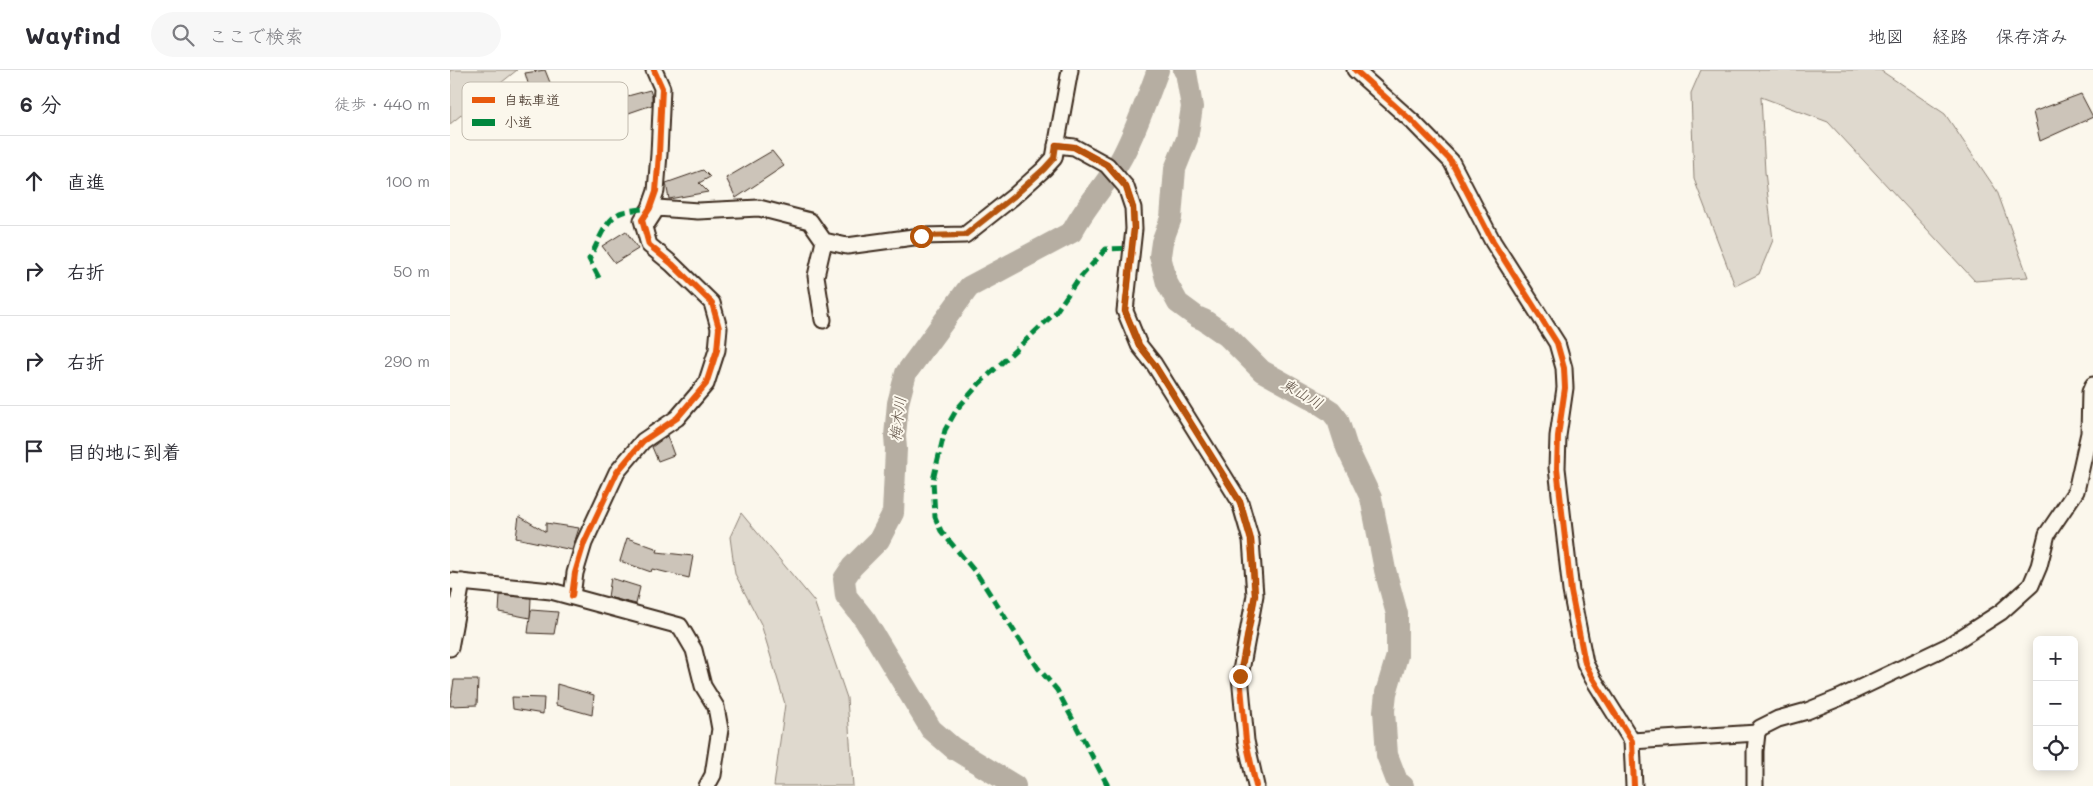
<!DOCTYPE html>
<html lang="ja">
<meta charset="utf-8">
<style>
:root{--surface:#fff;--page:#f7f7f7;--text:#2b2b33;--muted:#7c7c81;--line:#e1e1e2}
body{margin:0;font-family:Mali,"Klee One",sans-serif;background:var(--page);color:var(--text)}
.controls{position:absolute;right:15px;bottom:15px;display:grid;overflow:hidden;border-radius:8px;box-shadow:0 2px 12px #0003}
.controls button{width:45px;height:45px;display:grid;place-items:center;padding:0;border:0;border-bottom:1px solid var(--line);background:var(--surface);color:var(--text);font:25px sans-serif}
.stop{position:absolute;width:15px;height:15px;margin:-11px;border:4px solid #b45309;border-radius:50%;background:#fff}
.stop.end{background:#b45309;border-color:#fff;box-shadow:0 1px 5px #0008}
.list{margin:0;padding:0;list-style:none}
h2{display:flex;justify-content:space-between;align-items:center;height:65px;margin:0;padding:0 20px;font-size:21px}
h2 small{font-size:16px;font-weight:400;color:var(--muted)}
.list li{display:grid;grid-template-columns:32px 1fr auto;gap:15px;align-items:center;box-sizing:border-box;height:90px;padding:0 20px;border-top:1px solid var(--line)}
.list b{display:block;font-size:19px;white-space:nowrap}
.list em{font-size:16px;font-style:normal;color:var(--muted)}
.icon{flex:none;width:28px;height:28px;fill:none;stroke:currentColor;stroke-width:2;stroke-linecap:round;stroke-linejoin:round}
.map{position:relative;flex:none;width:1643px;height:716px;overflow:hidden}
header{display:flex;align-items:center;gap:30px;box-sizing:border-box;height:70px;padding:0 25px;background:var(--surface);border-bottom:1px solid var(--line)}
header strong{font-size:24px}
nav{display:flex;gap:28px;margin-inline-start:auto;font-size:18px}
.search{width:350px;height:45px;background:var(--page);display:flex;align-items:center;gap:12px;box-sizing:border-box;padding:0 18px;border-radius:28px;color:var(--muted);font-size:19px}
main{display:flex}
aside{flex:1;background:var(--surface)}
.map>svg:first-child{display:block}
</style>
<header>
<strong>Wayfind</strong>
<div class="search"><svg class="icon" aria-label="search" viewBox="0 0 24 24"><circle cx="10" cy="10" r="6"/><path d="M15 15l6 6"/></svg>ここで検索</div>
<nav><a>地図</a><a>経路</a><a>保存済み</a></nav>
</header>
<main>
<aside>
<h2>6 分<small>徒歩 · 440 m</small></h2>
<ul class="list">
<li><svg class="icon" aria-label="ahead" viewBox="0 0 24 24"><path d="M12 20V5M6 11l6-6 6 6"/></svg><div><b>直進</b></div><em>100 m</em></li>
<li><svg class="icon" aria-label="right" viewBox="0 0 24 24"><path d="M7 20v-9h11M14 6l5 5-5 5"/></svg><div><b>右折</b></div><em>50 m</em></li>
<li><svg class="icon" aria-label="right" viewBox="0 0 24 24"><path d="M7 20v-9h11M14 6l5 5-5 5"/></svg><div><b>右折</b></div><em>290 m</em></li>
<li><svg class="icon" aria-label="arrive" viewBox="0 0 24 24"><path d="M6 21V4h12l-3 4 3 4H6"/></svg><div><b>目的地に到着</b></div></li>
</ul>
</aside>
<div class="map">
<svg width="1643" height="716" viewBox="0 0 1643 716">
<rect width="100%" height="100%" fill="#fbf7ec"/>
<filter id="ink" filterUnits="userSpaceOnUse"><feTurbulence type="fractalNoise" baseFrequency=".02" numOctaves="2"/><feDisplacementMap in="SourceGraphic" scale="10" xChannelSelector="R" yChannelSelector="G"/><feConvolveMatrix kernelMatrix="1 2 1 2 8 2 1 2 1" color-interpolation-filters="sRGB"/></filter>
<g filter="url(#ink)">
<g fill="#dfd9ce" stroke="#8d8276">
<polygon points="0,0 67,0 0,54"/>
<polygon points="1251,0 1430,0 1495,44 1547,121 1578,207 1525,211 1378,52 1311,27 1315,102 1323,170 1309,204 1285,216 1244,109 1241,23"/>
<polygon points="291,443 364,531 397,628 403,716 324,716 335,634 311,554 285,504 280,467"/>
</g>
<g fill="none" stroke-linecap="round" stroke-linejoin="round">
<g stroke="#b6aea2" stroke-width="22">
<polyline points="734,0 736,2 742,37 737,69 725,99 721,148 712,172 710,186 717,213 728,233 747,247 754,250 777,266 812,301 861,328 881,341 888,350 897,378 921,428 935,500 947,544 947,586 936,623 934,641 937,685 947,711 953,716"/>
<path d="M565 716 503 678 481 659 415 550 396 526 394 509 402 497 429 470 443 443 446 379 445 366 448 333 456 303 519 217 622 162C636 134 659 112 673 85 687 58 697 29 708 0"/>
</g>
</g>
<g fill="#ccc4b9" stroke="#3b2a1e">
<polygon points="95,0 101,15 111,16 114,30 101,33 104,44 87,44 75,3"/>
<polygon points="200,20 202,26 202,35 167,47 159,31"/>
<polygon points="1631,24 1643,47 1590,71 1583,42"/>
<polygon points="322,81 334,96 286,128 276,108"/>
<polygon points="253,100 260,107 249,113 258,122 219,129 216,113"/>
<polygon points="176,161 188,179 165,193 152,176"/>
<polygon points="217,366 224,385 208,391 202,377"/>
<polygon points="69,446 96,462 96,453 129,458 122,480 66,468"/>
<polygon points="177,468 208,479 207,482 243,486 239,508 202,499 201,502 170,491"/>
<polygon points="161,508 190,517 186,534 158,527"/>
<polygon points="50,525 81,528 80,548 49,542"/>
<polygon points="81,540 108,542 104,564 78,563"/>
<polygon points="4,610 28,610 27,635 0,636"/>
<polygon points="107,614 144,625 142,645 106,635"/>
<polygon points="62,627 94,628 93,644 63,639"/>
</g>
<g fill="none" stroke-linecap="round" stroke-linejoin="round">
<g stroke="#3b2a1e" stroke-width="19">
<g id="minor">
<polyline points="905,0 963,52 1001,91 1043,172 1107,273 1114,298 1115,318 1108,366 1107,398 1121,521 1135,593 1142,607 1182,671 1184,716"/>
<polyline points="606,75 624,77 657,95 676,117 683,138 684,159 675,241 689,275 704,294 790,432 801,470 805,525 790,606 796,671 806,716"/>
<polyline points="198,152 207,138 248,141 309,138 360,151 374,171 397,176 471,166 515,165 563,127 594,99 604,88 620,0"/>
<polyline points="373,250 366,206 374,171"/>
<polyline points="0,511 101,521 230,556 244,580 253,616 266,637 270,659 263,705 257,716"/>
<polyline points="122,526 125,503 134,473 167,402 193,371 227,348 256,314 267,280 269,258 262,233 222,194 199,175 192,150 200,138 206,121 209,84 212,18 204,0"/>
<polyline points="0,578 12,512"/>
<polyline points="1182,671 1307,663"/>
<polyline points="1305,716 1305,681 1307,663 1310,658 1328,649 1357,641 1389,628 1498,576 1551,542 1581,515 1589,496 1597,464 1626,421 1639,363 1640,322 1643,315"/>
</g>
</g>
<use href="#minor" stroke="#fbf7ec" stroke-width="15"/>
<g stroke="#00873e" stroke-width="5" stroke-dasharray="10 5" stroke-linecap="butt">
<path d="M149 208 139 189C148 174 155 147 173 142 181 140 191 139 200 138"/>
<polyline points="658,716 607,620 588,598 527,504 491,461 485,447 483,410 495,360 507,339 529,314 605,243 627,211 656,179 683,178"/>
</g>
<g stroke="#fbf7ec" stroke-width="9">
<g id="cycleway">
<polyline points="905,0 963,52 1001,91 1043,172 1107,273 1114,298 1115,318 1108,366 1107,398 1121,521 1135,593 1142,607 1182,671 1184,716"/>
<polyline points="606,75 624,77 657,95 676,117 683,138 684,159 675,241 689,275 704,294 790,432 801,470 805,525 790,606 796,671 806,716"/>
<polyline points="122,526 125,503 134,473 167,402 193,371 227,348 256,314 267,280 269,258 262,233 222,194 199,175 192,150 200,138 206,121 209,84 212,18 204,0"/>
</g>
</g>
<use href="#cycleway" stroke="#e8590c" stroke-width="6"/>
</g>
</g>
<g fill="none" stroke-linecap="round" stroke-linejoin="round" filter="url(#ink)">
<polyline stroke="#b45309" stroke-width="6" points="471,166 515,165 563,127 594,99 604,88 606,75 624,77 657,95 676,117 683,138 684,159 675,241 689,275 704,294 790,432 801,470 805,525 790,606"/>
</g>
<g text-anchor="middle" stroke-width="4" stroke-linejoin="round" paint-order="stroke">
<g font-size="15" font-style="italic" fill="#605246" stroke="#fbf7ec">
<text transform="translate(852 324) rotate(30)" y="5">東山川</text>
<text transform="translate(448 349) rotate(-83)" y="5">梅木川</text>
</g>
</g>
<rect x="12" y="12" width="166" height="58" rx="8" fill="#fbf7ec" stroke="#c1baae" stroke-width="1"/>
<rect x="22" y="27" width="23" height="6" fill="#e8590c"/>
<rect x="22" y="49" width="23" height="7" fill="#00873e"/>
<g font-size="14" fill="#3b2a1e">
<text x="54" y="35">自転車道</text>
<text x="54" y="57">小道</text>
</g>
</svg>
<div class="controls">
<button>+</button>
<button>−</button>
<button><svg class="icon" aria-label="locate" viewBox="0 0 24 24"><circle cx="12" cy="12" r="6"/><path d="M12 2v4M12 18v4M2 12h4M18 12h4"/></svg></button>
</div>
<div class="stop" style="left:471px;top:166px"></div>
<div class="stop end" style="left:790px;top:606px"></div>
</div>
</main>
